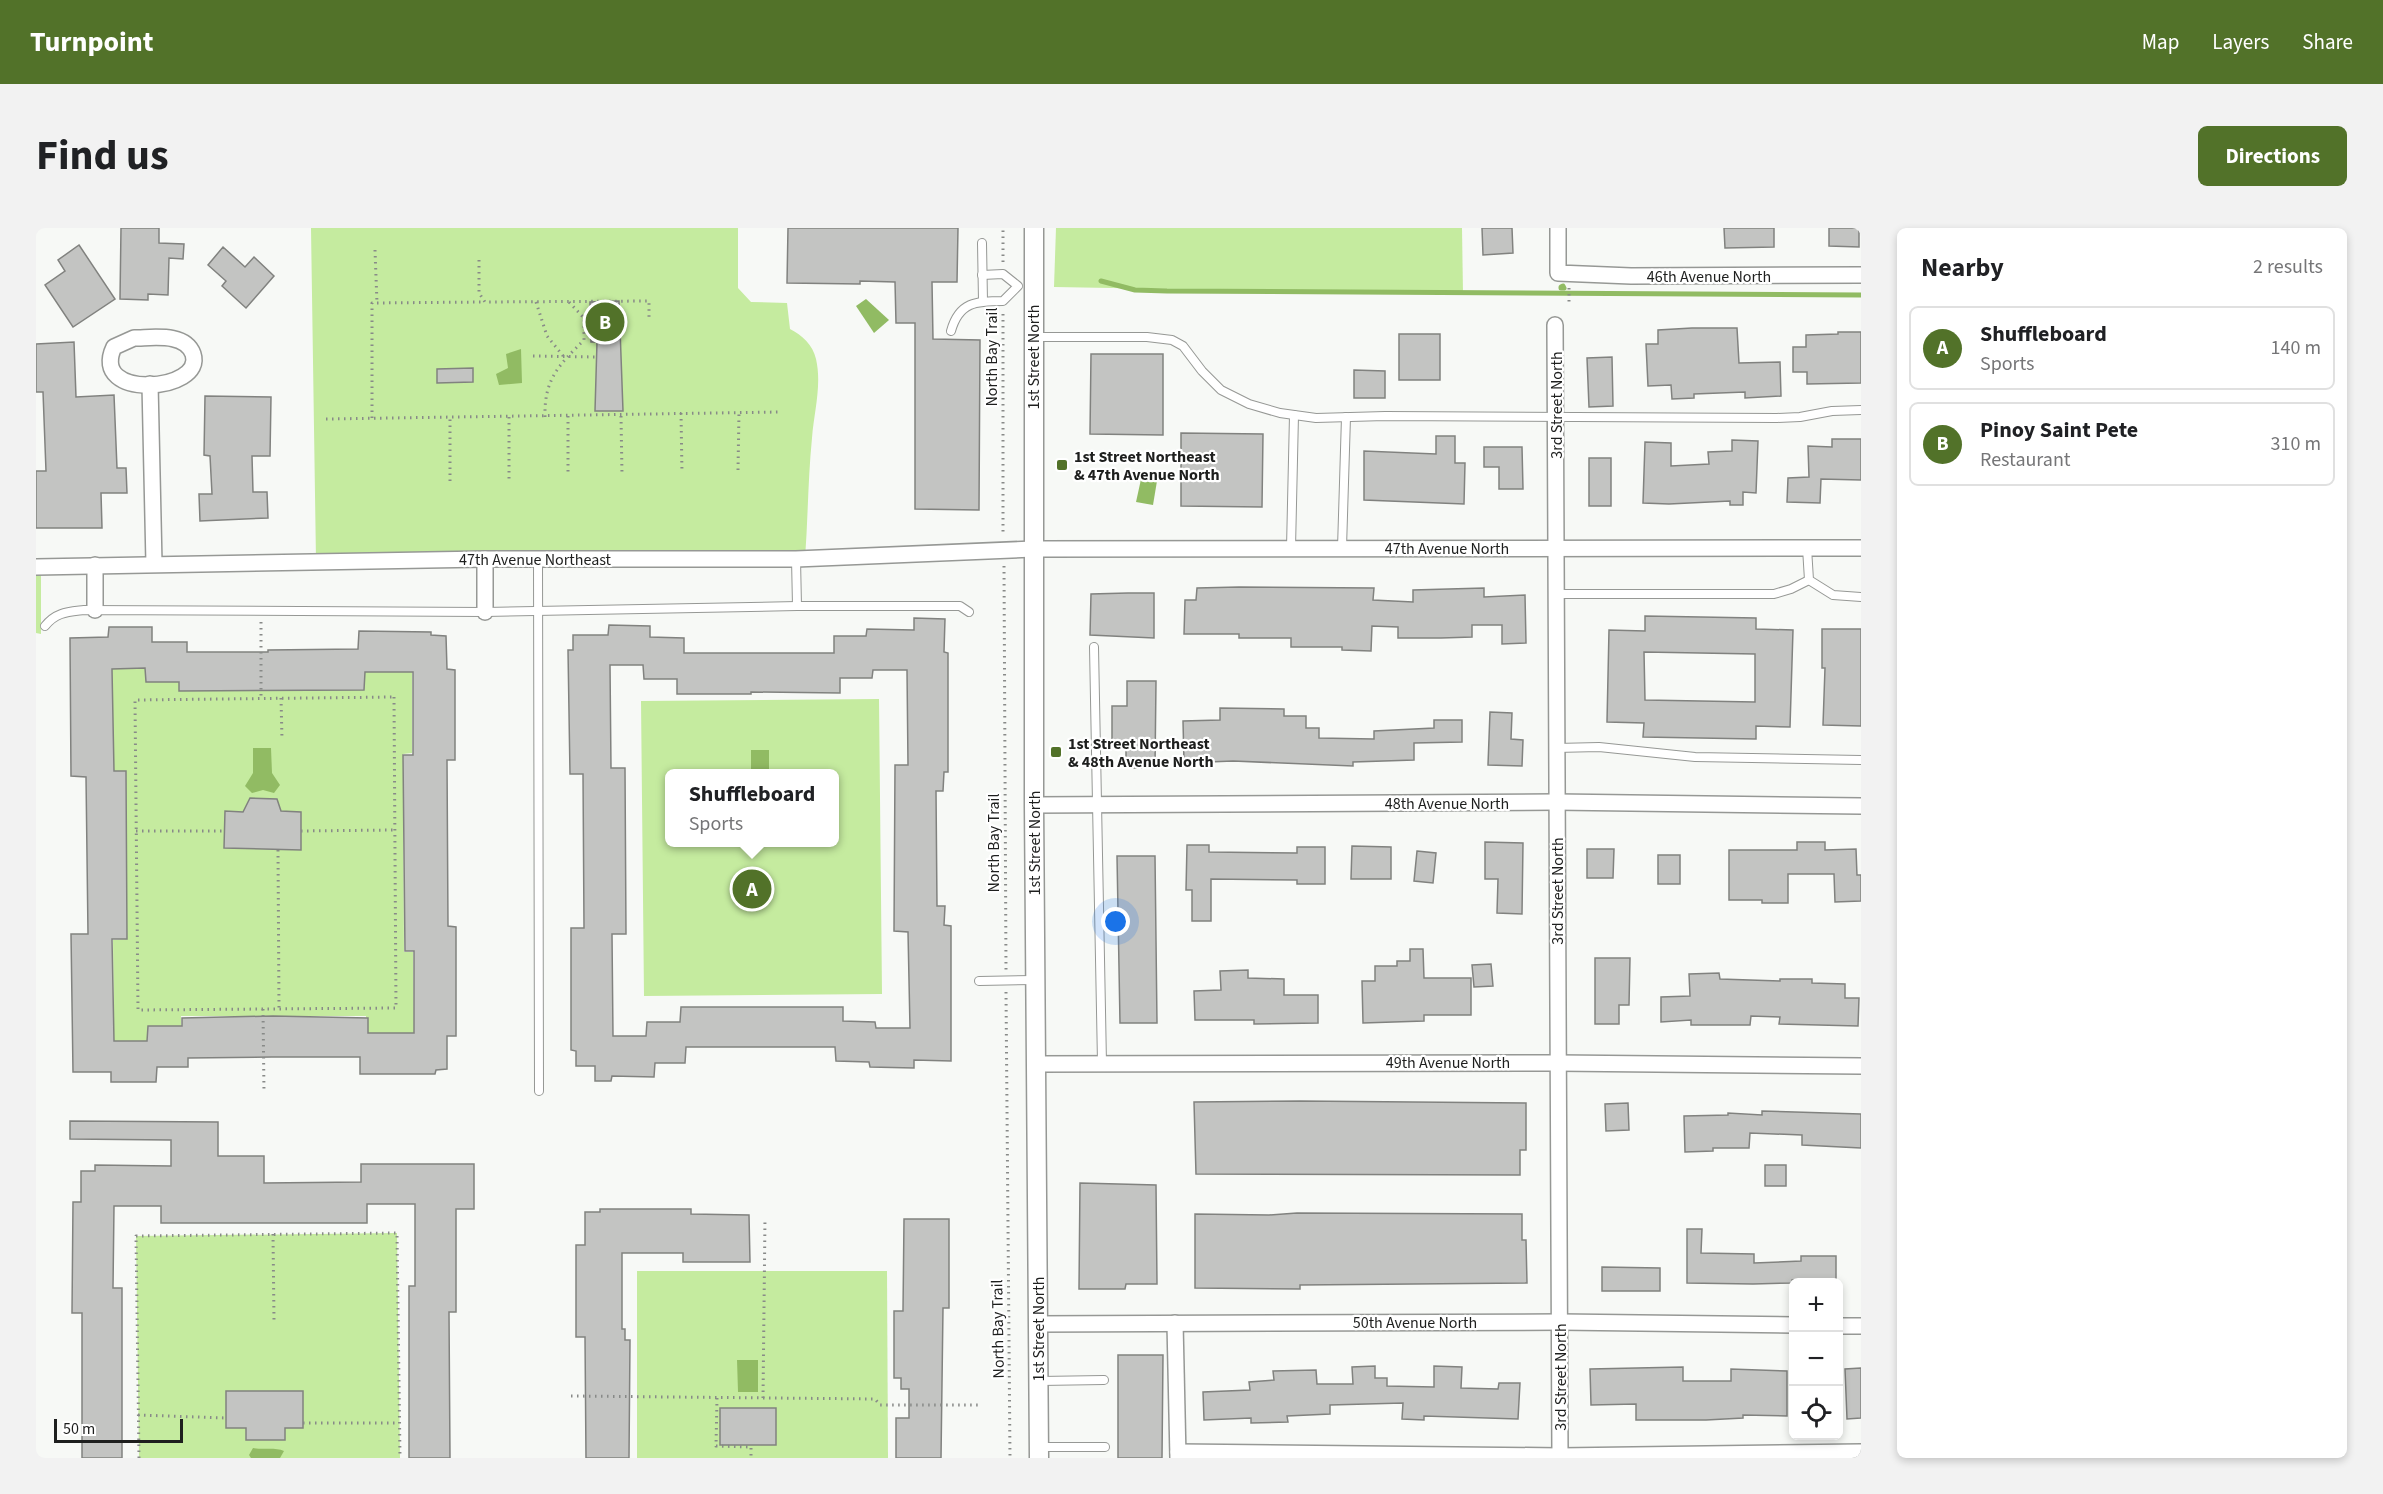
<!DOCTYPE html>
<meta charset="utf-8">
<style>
:root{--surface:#fff;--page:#f2f2f2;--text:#202124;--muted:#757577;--line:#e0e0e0;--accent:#527229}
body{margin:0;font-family:"Source Sans 3",sans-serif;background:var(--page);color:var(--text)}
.controls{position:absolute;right:18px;bottom:18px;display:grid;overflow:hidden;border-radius:9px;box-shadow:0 3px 9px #0003}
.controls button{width:54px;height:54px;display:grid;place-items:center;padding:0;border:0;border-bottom:2px solid var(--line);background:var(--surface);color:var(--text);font:30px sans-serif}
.scale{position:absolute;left:18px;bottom:15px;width:129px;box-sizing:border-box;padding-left:6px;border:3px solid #1e1f1e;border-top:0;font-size:16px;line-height:21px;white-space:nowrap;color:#1e1f1e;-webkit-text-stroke:4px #fff;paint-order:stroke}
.you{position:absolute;left:1080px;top:694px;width:21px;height:21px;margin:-15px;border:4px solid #fff;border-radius:50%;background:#1a73e8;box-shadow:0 0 0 9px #1a73e833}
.badge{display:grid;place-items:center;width:39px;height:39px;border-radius:50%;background:var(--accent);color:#fff;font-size:20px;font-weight:700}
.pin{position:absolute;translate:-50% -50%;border:3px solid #fff;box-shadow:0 2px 6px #0006}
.popup{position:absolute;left:629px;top:541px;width:174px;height:78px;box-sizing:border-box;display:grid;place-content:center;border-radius:9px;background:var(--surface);filter:drop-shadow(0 2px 4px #0005);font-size:20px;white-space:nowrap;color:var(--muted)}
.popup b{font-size:22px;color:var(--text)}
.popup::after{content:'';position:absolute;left:50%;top:100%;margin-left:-12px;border:12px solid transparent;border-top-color:var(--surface)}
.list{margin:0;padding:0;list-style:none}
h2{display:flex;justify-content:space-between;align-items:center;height:78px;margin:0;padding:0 24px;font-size:26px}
h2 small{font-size:20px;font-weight:400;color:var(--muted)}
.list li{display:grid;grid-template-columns:39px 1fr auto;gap:18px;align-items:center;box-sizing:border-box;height:84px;margin:0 12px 12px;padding:0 12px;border:2px solid var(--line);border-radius:9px}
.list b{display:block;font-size:22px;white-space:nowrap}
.list p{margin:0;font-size:20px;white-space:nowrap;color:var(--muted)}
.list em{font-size:20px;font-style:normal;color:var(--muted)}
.icon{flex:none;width:33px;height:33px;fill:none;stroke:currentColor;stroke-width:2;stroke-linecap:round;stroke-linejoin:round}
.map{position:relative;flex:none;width:1825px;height:1230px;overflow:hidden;border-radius:9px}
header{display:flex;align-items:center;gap:36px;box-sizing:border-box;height:84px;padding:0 30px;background:var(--accent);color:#fff}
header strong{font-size:28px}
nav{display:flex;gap:33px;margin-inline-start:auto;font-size:21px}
.intro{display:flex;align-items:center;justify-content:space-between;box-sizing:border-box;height:144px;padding:0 36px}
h1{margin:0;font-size:42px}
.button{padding:15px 27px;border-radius:9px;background:var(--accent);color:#fff;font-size:21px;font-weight:700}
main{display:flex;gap:36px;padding:0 36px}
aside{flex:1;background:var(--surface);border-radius:9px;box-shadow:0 3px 9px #0003}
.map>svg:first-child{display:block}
</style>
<header>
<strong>Turnpoint</strong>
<nav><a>Map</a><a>Layers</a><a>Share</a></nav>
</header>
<div class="intro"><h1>Find us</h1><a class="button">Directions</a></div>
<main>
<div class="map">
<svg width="1825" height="1230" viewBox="0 0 1825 1230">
<rect width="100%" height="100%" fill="#f7f9f6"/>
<g fill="#c5eb9f" fill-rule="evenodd">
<path d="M275 0H702V60L715 74 751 75 754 101C766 107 777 117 780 131 786 157 778 184 776 210 772 250 772 290 769 331L280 333Z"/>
<polygon points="1020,0 1426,0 1427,66 1018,59"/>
<polygon points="0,339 5,339 5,406 0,405"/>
<polygon points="72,438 110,438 144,452 233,462 328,462 328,444 376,443 376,525 367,526 368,724 377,724 378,806 330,806 330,788 145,788 145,798 113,813 78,813 77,712 91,711 90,545 73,544"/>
<path d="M843 471 846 766 608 768 605 473ZM634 546H798V614H634Z"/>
<polygon points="361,1005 364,1230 103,1230 100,1008"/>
<polygon points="601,1043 851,1043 852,1230 601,1230"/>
</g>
<g fill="#91bb63">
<polygon points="830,71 853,92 838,105 820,78"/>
<polygon points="485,121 486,155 463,157 460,146 472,140 470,126"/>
<polygon points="1107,242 1122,247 1117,277 1100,274"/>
<polygon points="217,520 235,520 236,545 244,557 238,565 227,562 216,565 209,558 217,545"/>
<rect x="715" y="522" width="18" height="23"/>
<polygon points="701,1132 722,1132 722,1164 702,1164"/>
<path d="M217 1220C227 1222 240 1219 248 1223L244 1230H215L213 1227Z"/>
</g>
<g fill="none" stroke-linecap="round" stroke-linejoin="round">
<g stroke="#91bb63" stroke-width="5">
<polyline points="1065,53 1099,62 1131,63 1825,67"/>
<polygon points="1527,58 1528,60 1525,60 1525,59"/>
</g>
</g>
<g fill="#c3c4c2" stroke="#81827f" stroke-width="1.5" fill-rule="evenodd">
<polygon points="85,0 123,0 123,15 148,16 147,31 133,30 132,67 112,66 112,72 84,71"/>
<polygon points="752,0 922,0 921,54 896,54 897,111 944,112 943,282 879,281 879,95 860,95 859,54 824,53 824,56 751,55"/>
<polygon points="1446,0 1476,0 1477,25 1447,27"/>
<polygon points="1688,0 1738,0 1738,19 1689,20"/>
<polygon points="1793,0 1823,0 1823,19 1793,18"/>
<polygon points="43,17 79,71 37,99 9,57 29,43 22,32"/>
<polygon points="187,19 209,39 218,29 238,48 210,80 186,58 190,53 172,37"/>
<polygon points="583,73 587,183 559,183 561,114 555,114 554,74"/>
<polygon points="1656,100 1701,100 1703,135 1744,134 1745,168 1709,170 1709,164 1658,166 1658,170 1636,171 1635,157 1612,158 1610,116 1622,116 1622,102"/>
<polygon points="1802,104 1825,104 1825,155 1771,156 1771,144 1757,144 1757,119 1770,119 1770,107 1802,106"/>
<rect x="1363" y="106" width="41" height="46"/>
<polygon points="38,114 40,169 78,167 81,240 90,240 91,265 65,265 66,300 0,300 0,243 10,243 7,164 0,164 0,116"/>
<polygon points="1055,126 1127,126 1127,207 1054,206"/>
<polygon points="1576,129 1577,178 1553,179 1551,130"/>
<polygon points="437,140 437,154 401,155 401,141"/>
<polygon points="1318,142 1349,143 1349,170 1318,170"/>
<polygon points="169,168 235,169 234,228 216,228 217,264 231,264 232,290 164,293 163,266 176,266 174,228 168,227"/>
<polygon points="1145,205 1227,206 1226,279 1145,278"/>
<polygon points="1400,208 1419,208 1419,235 1429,235 1428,276 1328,272 1328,223 1400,226"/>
<polygon points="1796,211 1825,211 1825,252 1785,251 1784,275 1751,274 1752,250 1773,249 1772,218 1796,219"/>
<polygon points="1696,212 1722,213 1720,265 1707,264 1707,277 1694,277 1694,273 1633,276 1607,275 1609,214 1635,215 1635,238 1673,236 1672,224 1696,223"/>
<polygon points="1448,219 1486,219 1487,261 1463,261 1463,239 1448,239"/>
<rect x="1553" y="230" width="22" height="48"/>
<polygon points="1203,359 1338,360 1337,372 1377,374 1377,362 1448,360 1448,369 1489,367 1490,415 1466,416 1466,397 1436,397 1436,409 1405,410 1362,410 1362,399 1336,398 1335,423 1306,422 1306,419 1255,419 1255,410 1203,410 1203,406 1148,406 1149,372 1160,372 1161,360"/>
<polygon points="1092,365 1118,365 1118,410 1054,407 1055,366"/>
<path d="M1609 388 1720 390V401L1757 402 1754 499 1720 498V511L1607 509 1608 495 1571 494 1573 402 1609 403ZM1608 424 1719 426V474L1609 472Z"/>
<path d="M878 390 909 391 908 424 912 425V544H908L907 563H900L901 678H909L908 697 915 698V833L878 832V840L834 839 833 834 800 833 799 819H650L649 835H619L618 849 576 848 575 853H559V838H540V823L535 822V700H548L547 546H534L532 422H537V407H572L573 397 614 398V409L648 410V425H798V408H830L831 401 878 402ZM574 437H607L608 451H641V466H715V464L804 465V450H836L837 442H871L872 537H859L858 703 872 704 874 800H840L839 794 807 793V779H645L644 794H611L610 808H577L576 706H590L589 540H575Z"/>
<path d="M73 399H116V414H151V424H232V422L322 421 323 403 395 404V407L410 408 411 441 419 442V532H411L412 698 420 699V808H411V841L400 842 399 846H324V829H236L152 830V839H121L120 854H75V844H37L35 706H52L50 549 35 548 34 410 72 409ZM109 440 110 454H143V463L328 462 329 444H377V527H367L369 723H378V805H332V790L237 788 146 790V798H112L111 813H78L76 711H91L90 543H78L76 441Z"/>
<polygon points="1786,401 1825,401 1825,498 1787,497 1789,440 1786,440"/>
<polygon points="1091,453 1120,453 1119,540 1090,540 1090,515 1076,515 1076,478 1091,478"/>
<polygon points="1184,480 1248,481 1248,488 1270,488 1270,500 1283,500 1283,510 1338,511 1338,503 1398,500 1398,492 1426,492 1426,514 1378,515 1378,532 1317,534 1317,538 1197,533 1148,535 1147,493 1184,492"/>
<polygon points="1454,484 1476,485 1475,511 1487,512 1486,538 1452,537"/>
<polygon points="214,570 241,571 245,583 265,584 265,622 188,620 189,583 207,584"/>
<polygon points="1449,614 1487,615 1486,686 1461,685 1462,651 1449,651"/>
<polygon points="1761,614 1789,614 1789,622 1820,621 1821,647 1825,647 1825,673 1799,674 1798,646 1752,646 1752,675 1726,675 1726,672 1693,672 1693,622 1761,622"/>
<polygon points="1151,617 1173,617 1173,624 1261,625 1261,619 1289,619 1289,656 1261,656 1261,652 1175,651 1175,693 1156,693 1156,662 1150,662"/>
<polygon points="1316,618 1355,619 1355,651 1315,651"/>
<polygon points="1551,621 1578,621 1577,650 1551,650"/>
<polygon points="1381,623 1400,625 1397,655 1378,653"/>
<rect x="1622" y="627" width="22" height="29"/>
<polygon points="1081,628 1119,628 1121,795 1084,795"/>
<polygon points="1374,721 1387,721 1388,750 1435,750 1435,787 1388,787 1388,793 1327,795 1326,753 1339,753 1339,738 1361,738 1361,733 1374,733"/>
<polygon points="1559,730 1594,730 1593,777 1583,777 1583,796 1559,796"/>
<polygon points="1455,736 1457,758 1438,759 1436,737"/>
<polygon points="1212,742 1212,750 1248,751 1248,767 1282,767 1282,795 1218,796 1218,792 1159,792 1158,763 1185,762 1184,743"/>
<polygon points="1683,745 1684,751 1744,753 1744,751 1776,751 1776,755 1809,756 1809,770 1823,770 1822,798 1743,796 1744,789 1715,788 1714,797 1655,797 1655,792 1625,794 1625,769 1654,768 1653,746"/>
<polygon points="1264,873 1490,875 1490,922 1484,922 1484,947 1160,946 1158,874"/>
<polygon points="1592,875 1593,902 1570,903 1569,876"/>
<polygon points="1726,883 1825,886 1825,920 1766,917 1766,907 1714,905 1713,920 1677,920 1677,923 1649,924 1648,888 1692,887 1692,885 1726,887"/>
<polygon points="34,893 182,894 182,928 228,928 228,955 325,954 325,936 438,936 438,981 420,981 420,1084 413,1084 414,1230 373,1230 373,1058 379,1058 379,976 331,976 331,995 125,995 125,978 78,978 77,1060 86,1060 86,1230 46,1230 46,1085 36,1085 37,974 45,974 45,943 59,943 59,937 135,938 135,912 34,911"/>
<rect x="1729" y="937" width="21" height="21"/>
<polygon points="1044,955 1120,957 1121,1056 1090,1056 1089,1061 1043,1061"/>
<polygon points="564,981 655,981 655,986 713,987 714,1034 647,1034 647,1025 586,1025 586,1101 589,1101 589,1112 594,1112 593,1230 550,1230 549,1109 540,1109 540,1017 549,1017 549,984 564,984"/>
<polygon points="1261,985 1486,986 1486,1012 1490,1012 1491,1055 1264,1057 1264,1061 1159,1060 1159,986 1233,987"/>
<polygon points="868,991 913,991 913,1080 907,1080 905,1230 860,1230 860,1190 873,1190 873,1161 865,1161 865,1150 858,1150 858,1083 867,1083"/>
<polygon points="1651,1001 1666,1001 1665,1025 1718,1026 1718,1035 1765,1033 1765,1028 1800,1028 1800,1052 1756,1052 1756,1055 1717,1056 1651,1055"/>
<polygon points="1566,1039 1624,1040 1624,1063 1566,1063"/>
<polygon points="1082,1127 1127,1127 1126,1230 1082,1230"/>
<polygon points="1339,1138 1339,1150 1351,1150 1351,1158 1398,1159 1398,1138 1426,1139 1425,1160 1462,1161 1463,1155 1484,1155 1482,1191 1388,1188 1388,1192 1366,1191 1367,1175 1294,1177 1294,1186 1251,1188 1252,1194 1215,1195 1215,1190 1168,1192 1167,1164 1214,1162 1213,1154 1238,1152 1237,1143 1280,1142 1281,1156 1317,1156 1316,1139"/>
<polygon points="1647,1139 1647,1153 1695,1153 1695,1141 1751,1143 1751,1188 1707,1187 1707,1190 1670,1192 1600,1192 1600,1176 1555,1177 1554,1141"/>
<polygon points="1825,1140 1825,1190 1811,1191 1809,1141"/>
<polygon points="190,1163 267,1163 267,1200 249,1200 249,1212 210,1212 210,1200 190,1200"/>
<rect x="684" y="1180" width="56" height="37"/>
</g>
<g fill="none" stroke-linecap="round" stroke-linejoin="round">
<g stroke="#969895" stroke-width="10">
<g id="service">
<polyline points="946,15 947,73"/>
<path d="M915 103C923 74 940 73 967 73L982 58 967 46 946 47"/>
<polyline points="999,109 1111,109 1136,112 1147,118 1166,143 1185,162 1213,176 1244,185 1280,190 1349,188 1741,190 1764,189 1796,183 1825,182"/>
<polyline points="1255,320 1258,187"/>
<polyline points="1306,320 1310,189"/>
<polyline points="1771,320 1773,352 1797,367 1825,369"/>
<polyline points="502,331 503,863"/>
<polyline points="760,331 761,378"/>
<polyline points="1521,366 1738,366 1755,361 1773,352"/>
<path d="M9 398C20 384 32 384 48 382L449 384 761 378H924L933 384"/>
<polyline points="1058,419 1066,835"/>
<polyline points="1520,520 1563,519 1659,529 1825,532"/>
<polyline points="943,753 999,752"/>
<polyline points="1004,1153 1068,1152"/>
<polyline points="1003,1219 1069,1219"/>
</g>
</g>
<g stroke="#969895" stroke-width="18">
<g id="minor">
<polyline points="1522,0 1522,45 1595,48 1825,47"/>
<polyline points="1519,97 1524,1230"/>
<path d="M98 110C116 110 149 104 157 126 170 164 52 173 78 119Z"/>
<polyline points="114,156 118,336"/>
<polyline points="59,337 59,382"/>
<polyline points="0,339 449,331 760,331 997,321 1825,320"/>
<polyline points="449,384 449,331"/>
<polyline points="998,577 1520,574 1825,578"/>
<polyline points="1000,836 1521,835 1825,838"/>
<polyline points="1139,1095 1142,1230"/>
<polyline points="1001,1096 1524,1094 1758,1097"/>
<polyline points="1802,1098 1825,1098"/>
<polyline points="1142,1224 1524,1228 1825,1224"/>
</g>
</g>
<g stroke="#969895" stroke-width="21">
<polyline id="tertiary" points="998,0 998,577 1003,1230"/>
</g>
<g stroke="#888a88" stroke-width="3" stroke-dasharray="1.5 4.5" stroke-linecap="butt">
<polyline points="339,22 341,75"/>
<polyline points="443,32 443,65 449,74 613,73 613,90"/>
<polyline points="967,34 967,0"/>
<polyline points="1533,60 1533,76"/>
<polyline points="500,74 511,108 528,129"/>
<polyline points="967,86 967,307"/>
<polyline points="497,128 560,129"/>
<polyline points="645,185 646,245"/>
<polyline points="532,188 532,247"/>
<polyline points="585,188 586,246"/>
<polyline points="473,189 473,253"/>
<path d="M509 189C508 151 523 137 548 112V90L532 73"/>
<polyline points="336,190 336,75 449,74"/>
<polyline points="290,191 743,184"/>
<polyline points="702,242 703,184"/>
<polyline points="414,253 414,190"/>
<polyline points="968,338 970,742"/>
<polyline points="225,394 225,470"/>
<polygon points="358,469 360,780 102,782 99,472"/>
<polyline points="245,470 246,511"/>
<polyline points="100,603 189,603"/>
<polyline points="265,603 359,602"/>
<polyline points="242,622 243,781"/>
<polyline points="970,764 974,1230"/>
<polyline points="227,781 228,865"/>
<polyline points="237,1006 238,1093"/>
<polyline points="535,1168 839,1171 844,1177 946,1177"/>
<polyline points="681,1170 680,1218 715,1219 715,1230"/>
<polyline points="727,1170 729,990"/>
<polyline points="102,1187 190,1190"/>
<polyline points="267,1195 363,1195"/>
<polyline points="103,1230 100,1008 361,1005 364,1230"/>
</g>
<use href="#service" stroke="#fff" stroke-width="8"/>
<use href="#minor" stroke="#fff" stroke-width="15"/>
<use href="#tertiary" stroke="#fff" stroke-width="18"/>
</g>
<g fill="#527229" stroke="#fff" stroke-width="2">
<rect x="1020" y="231" width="12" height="12" rx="3"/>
<rect x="1014" y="518" width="12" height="12" rx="3"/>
</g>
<g text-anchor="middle" stroke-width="4.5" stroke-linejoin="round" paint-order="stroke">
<g font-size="16" fill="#1e1f1e" stroke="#fff">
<text x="1673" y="54">46th Avenue North</text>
<text transform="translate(955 129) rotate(-90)" y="6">North Bay Trail</text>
<text transform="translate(997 129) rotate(-90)" y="6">1st Street North</text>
<text transform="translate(1520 177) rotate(-90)" y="6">3rd Street North</text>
<text x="1411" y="326">47th Avenue North</text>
<text x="499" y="337">47th Avenue Northeast</text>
<text x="1411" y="581">48th Avenue North</text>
<text transform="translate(957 615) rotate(-90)" y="6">North Bay Trail</text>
<text transform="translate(998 615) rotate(-90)" y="6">1st Street North</text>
<text transform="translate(1521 663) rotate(-90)" y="6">3rd Street North</text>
<text x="1412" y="840">49th Avenue North</text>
<text x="1379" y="1100">50th Avenue North</text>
<text transform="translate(961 1101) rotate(-91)" y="6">North Bay Trail</text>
<text transform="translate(1002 1101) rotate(-90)" y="6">1st Street North</text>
<text transform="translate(1524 1149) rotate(-90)" y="6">3rd Street North</text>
</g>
<g font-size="16" font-weight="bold" fill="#1e1f1e" stroke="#fff" text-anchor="start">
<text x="1038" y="234">1st Street Northeast<tspan x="1038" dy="18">&amp; 47th Avenue North</tspan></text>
<text x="1032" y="521">1st Street Northeast<tspan x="1032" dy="18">&amp; 48th Avenue North</tspan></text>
</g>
</g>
</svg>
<div class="controls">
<button>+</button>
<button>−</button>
<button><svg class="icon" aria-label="locate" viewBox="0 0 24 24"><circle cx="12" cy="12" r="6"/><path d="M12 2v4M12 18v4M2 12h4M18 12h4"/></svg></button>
</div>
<div class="scale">50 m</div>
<div class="you"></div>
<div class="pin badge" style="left:716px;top:661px">A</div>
<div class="popup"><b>Shuffleboard</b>Sports</div>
<div class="pin badge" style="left:569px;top:94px">B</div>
</div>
<aside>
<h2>Nearby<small>2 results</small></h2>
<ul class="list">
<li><span class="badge">A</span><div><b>Shuffleboard</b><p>Sports</p></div><em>140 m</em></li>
<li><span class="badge">B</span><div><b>Pinoy Saint Pete</b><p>Restaurant</p></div><em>310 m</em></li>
</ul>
</aside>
</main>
